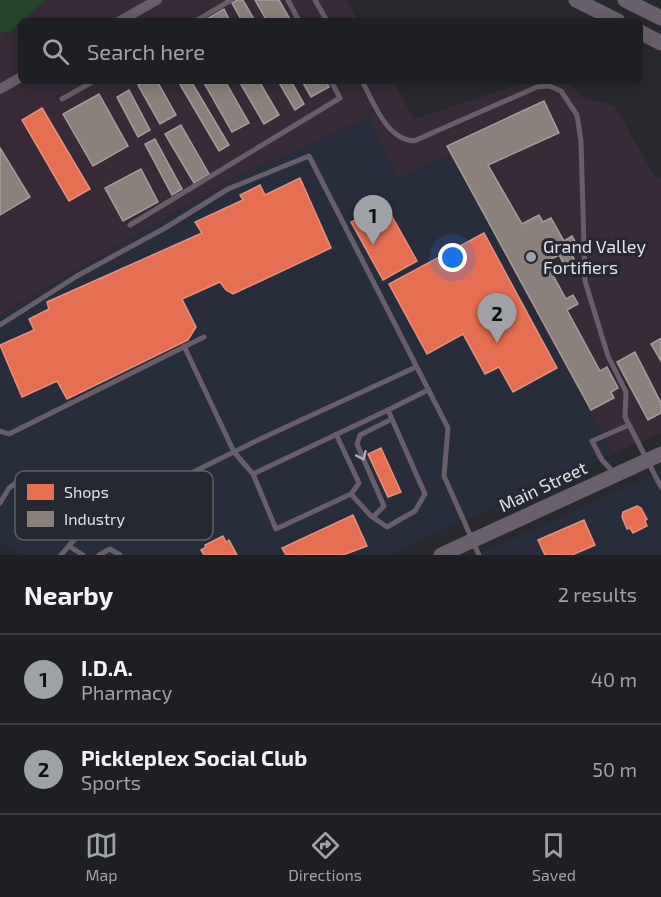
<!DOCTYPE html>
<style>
:root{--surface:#1e1f22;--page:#2b2c2f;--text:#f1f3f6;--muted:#a1a2a5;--line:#3c3d40;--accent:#9ea1a6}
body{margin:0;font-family:"Exo 2",sans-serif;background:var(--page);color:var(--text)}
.you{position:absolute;left:453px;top:258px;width:21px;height:21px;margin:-15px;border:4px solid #fff;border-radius:50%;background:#1a73e8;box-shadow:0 0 0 9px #1a73e833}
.badge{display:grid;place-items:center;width:39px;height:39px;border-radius:50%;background:var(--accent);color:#111;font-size:20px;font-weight:700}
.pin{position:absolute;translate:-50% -50px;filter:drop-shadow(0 2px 3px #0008)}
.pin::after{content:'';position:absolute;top:32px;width:21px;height:18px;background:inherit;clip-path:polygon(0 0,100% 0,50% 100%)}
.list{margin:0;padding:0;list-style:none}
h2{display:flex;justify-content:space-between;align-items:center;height:78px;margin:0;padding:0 24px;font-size:26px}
h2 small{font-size:20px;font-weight:400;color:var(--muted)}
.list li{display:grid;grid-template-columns:39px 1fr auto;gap:18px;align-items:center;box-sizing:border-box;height:90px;padding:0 24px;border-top:2px solid var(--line)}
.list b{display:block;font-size:22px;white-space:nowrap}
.list p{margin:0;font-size:20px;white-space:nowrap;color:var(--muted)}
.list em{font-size:20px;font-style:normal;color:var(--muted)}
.icon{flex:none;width:33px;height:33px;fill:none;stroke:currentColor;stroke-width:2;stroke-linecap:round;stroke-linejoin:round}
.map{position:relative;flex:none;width:661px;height:555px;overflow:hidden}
.search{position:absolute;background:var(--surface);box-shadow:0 3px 15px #0003;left:18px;right:18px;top:18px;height:66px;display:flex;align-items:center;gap:15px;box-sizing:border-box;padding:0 21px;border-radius:9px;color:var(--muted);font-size:22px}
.sheet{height:258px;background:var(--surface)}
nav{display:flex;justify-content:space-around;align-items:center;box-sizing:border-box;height:84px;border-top:2px solid var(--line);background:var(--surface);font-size:16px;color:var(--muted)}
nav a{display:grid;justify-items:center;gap:3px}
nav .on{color:var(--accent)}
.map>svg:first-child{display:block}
</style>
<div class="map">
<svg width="661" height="555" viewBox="0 0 661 555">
<rect width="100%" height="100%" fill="#28292e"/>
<g fill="#282d3b">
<polygon points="369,116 449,153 612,454 387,555 26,555 0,542 0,316 234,178"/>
<polygon points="661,470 661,555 478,555 639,481"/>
</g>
<polygon fill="#362b37" points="0,0 347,0 359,21 21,21 21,81 393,81 414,119 529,81 566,81 582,97 615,106 656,179 661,177 661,433 612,454 449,153 397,178 369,117 234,178 0,315"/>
<polygon fill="#25462b" points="0,0 46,0 9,32 0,33"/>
<g fill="#e76f51" stroke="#e4917e" stroke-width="1.5">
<polygon points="42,108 90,189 69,201 22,120"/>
<polygon points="300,178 331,248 233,294 226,290 220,282 182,299 196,327 188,340 67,399 57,381 22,397 0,345 34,330 29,319 49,309 47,302 202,233 195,222 243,200 240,195 260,185 265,195"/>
<polygon points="385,204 417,261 383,280 351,222"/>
<polygon points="484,233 557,368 513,392 499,367 485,374 463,334 427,354 389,284"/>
<polygon points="381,448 401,492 388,497 368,454"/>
<polygon points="637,506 641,508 647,519 645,521 647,526 633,533 630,528 627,529 622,517 623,512"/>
<polygon points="353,515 367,546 343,555 286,555 282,548"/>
<polygon points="584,520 595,545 572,555 545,555 538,540"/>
<polygon points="223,536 226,542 229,540 237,555 204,555 201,550 206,547 205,545"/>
</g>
<g fill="#8a817c" stroke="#a39e9c" stroke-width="1.5">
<polygon points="237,0 243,0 255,21 242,21 232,3"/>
<polygon points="255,0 279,0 291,21 267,21"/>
<polygon points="224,9 230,21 209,21 207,19"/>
<polygon points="146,81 157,81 176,115 160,124 138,85"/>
<polygon points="178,81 191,81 229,145 219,151"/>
<polygon points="203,81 225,81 249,123 232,132"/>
<polygon points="239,81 259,81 279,115 264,124"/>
<polygon points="278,81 291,81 304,104 295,110"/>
<polygon points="302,81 326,81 329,87 311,97"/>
<polygon points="129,90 150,130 138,137 117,97"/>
<polygon points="99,94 128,146 93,166 63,114"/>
<polygon points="544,101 559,133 488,165 522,224 539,215 543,222 551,218 564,241 572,236 577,245 569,250 574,259 564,264 559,255 541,265 543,269 548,266 566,299 573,295 578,304 567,310 600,371 607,367 618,388 611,392 614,398 591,410 447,146"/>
<polygon points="181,125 209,174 194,183 165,134"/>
<polygon points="155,139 182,189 172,195 145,144"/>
<polygon points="0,148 30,197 0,215"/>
<polygon points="141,169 158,202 123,221 105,188"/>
<polygon points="661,338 661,361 651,344"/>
<polygon points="635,352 661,403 661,413 648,420 617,362"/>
</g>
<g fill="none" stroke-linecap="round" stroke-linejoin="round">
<g stroke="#685e69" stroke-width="5">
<polyline points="288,0 299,21"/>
<polyline points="315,0 327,21"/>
<polyline points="196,21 231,0"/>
<path d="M362 81C374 103 386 139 414 141L537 87 549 86 561 91 577 115 581 141 585 281 608 356 626 392 625 417 661 487"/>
<polyline points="62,99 94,81"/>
<polyline points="130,225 340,98 331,81"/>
<polyline points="0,325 77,276 165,228 228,189 309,156 448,428 444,476 479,555"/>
<polyline points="184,346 234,452 253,474 276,529 351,494 371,516 387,527 415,511 425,494 388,410 428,390"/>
<polyline points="0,431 9,434 204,337"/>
<polyline points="336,434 359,483 351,494"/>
<polyline points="253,474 388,410"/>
<polyline points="615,474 602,460 592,441 629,425"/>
<polyline points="0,503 9,488 28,474"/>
<polyline points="373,517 384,506 357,444 360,435 392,419"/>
<polyline points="69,546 83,555"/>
<polyline points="61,555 88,524 258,440 416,367"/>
<polyline points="99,555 110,549 120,555"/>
</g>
<g stroke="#685e69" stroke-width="10">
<polyline points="120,21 157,0"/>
<polyline points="0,89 21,77"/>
</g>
<g stroke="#6a606c" stroke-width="15">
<polyline points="576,0 618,21"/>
<polyline points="625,0 661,18"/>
<polyline points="640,32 661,43"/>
<polyline points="441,555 661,454"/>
</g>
</g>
<defs><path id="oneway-chevron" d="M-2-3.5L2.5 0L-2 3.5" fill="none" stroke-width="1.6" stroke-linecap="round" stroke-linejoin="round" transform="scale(1.5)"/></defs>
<use stroke="#afadb5" href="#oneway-chevron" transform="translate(362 456) rotate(66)"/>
<circle fill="#9ea1a6" stroke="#252831" stroke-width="2" cx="531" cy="257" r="6"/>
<g text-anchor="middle" stroke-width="6" stroke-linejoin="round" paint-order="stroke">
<g font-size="18" fill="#dee1e7" stroke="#252831" text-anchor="start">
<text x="543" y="253">Grand Valley<tspan x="543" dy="21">Fortifiers</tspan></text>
</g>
<g font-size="18" fill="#dee1e7" stroke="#252831">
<text transform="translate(543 487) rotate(-25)" y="6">Main Street</text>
</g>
</g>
<rect x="15" y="471" width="198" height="69" rx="9" fill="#252831" stroke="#5c6068" stroke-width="1.5"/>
<rect x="27" y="484" width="27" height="16" fill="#e76f51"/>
<rect x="27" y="511" width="27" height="16" fill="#8a817c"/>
<g font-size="16" fill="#dee1e7">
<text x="64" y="498">Shops</text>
<text x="64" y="525">Industry</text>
</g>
</svg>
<div class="you"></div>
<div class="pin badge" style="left:373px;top:245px">1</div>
<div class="pin badge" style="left:497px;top:343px">2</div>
<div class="search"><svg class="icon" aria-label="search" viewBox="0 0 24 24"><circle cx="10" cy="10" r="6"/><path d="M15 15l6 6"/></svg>Search here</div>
</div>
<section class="sheet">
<h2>Nearby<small>2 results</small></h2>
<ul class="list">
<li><span class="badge">1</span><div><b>I.D.A.</b><p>Pharmacy</p></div><em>40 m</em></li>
<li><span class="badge">2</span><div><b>Pickleplex Social Club</b><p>Sports</p></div><em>50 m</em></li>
</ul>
</section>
<nav>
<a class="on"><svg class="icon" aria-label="map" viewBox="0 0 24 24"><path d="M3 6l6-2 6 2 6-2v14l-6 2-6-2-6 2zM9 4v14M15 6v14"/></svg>Map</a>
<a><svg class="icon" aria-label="directions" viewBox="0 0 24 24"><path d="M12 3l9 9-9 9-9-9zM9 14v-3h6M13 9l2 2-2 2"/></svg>Directions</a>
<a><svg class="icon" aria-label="saved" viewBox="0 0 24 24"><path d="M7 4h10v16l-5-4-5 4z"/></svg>Saved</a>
</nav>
